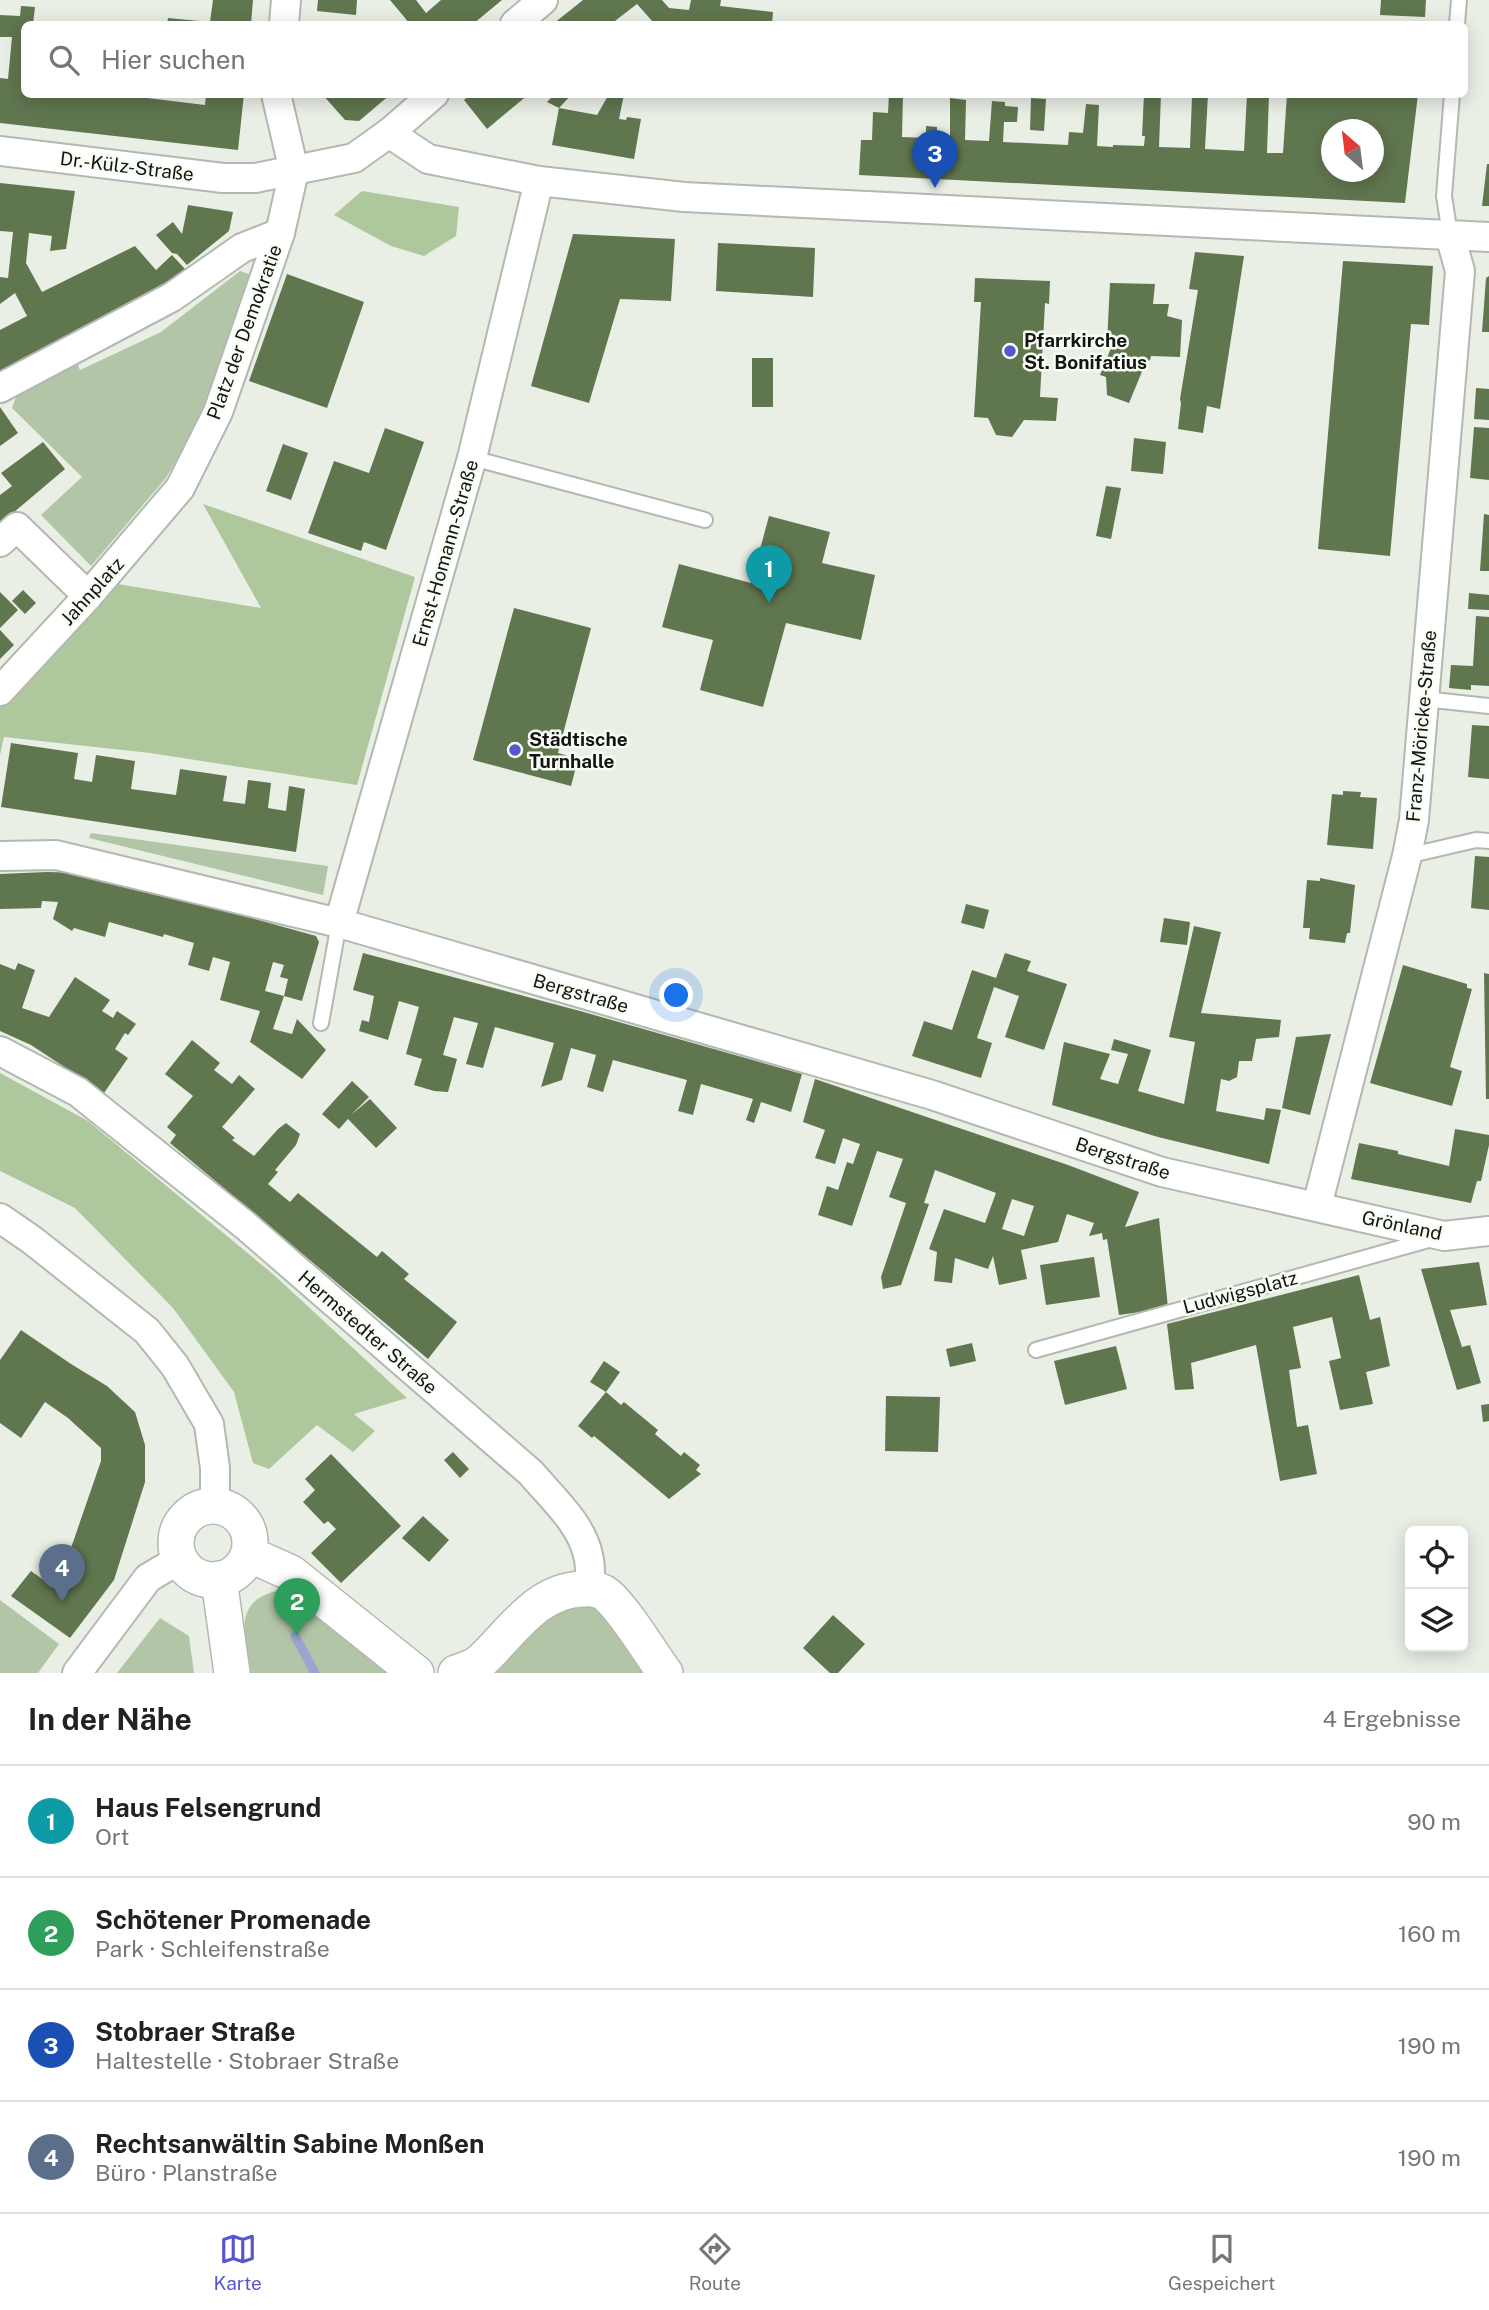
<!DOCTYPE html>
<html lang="de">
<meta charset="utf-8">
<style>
:root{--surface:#fff;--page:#f6f6f6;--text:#222;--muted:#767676;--line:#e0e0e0;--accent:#5756ce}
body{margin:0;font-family:"Public Sans",sans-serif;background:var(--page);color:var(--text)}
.controls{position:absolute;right:21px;bottom:21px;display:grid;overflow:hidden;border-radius:10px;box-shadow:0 4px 18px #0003}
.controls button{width:63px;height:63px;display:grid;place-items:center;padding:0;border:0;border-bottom:2px solid var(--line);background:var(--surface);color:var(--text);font:35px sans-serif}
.compass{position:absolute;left:1321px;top:119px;width:63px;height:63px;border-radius:50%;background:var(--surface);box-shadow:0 4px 18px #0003;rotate:332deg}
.you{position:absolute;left:677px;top:996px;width:24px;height:24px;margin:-18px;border:5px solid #fff;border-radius:50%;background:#1a73e8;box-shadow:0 0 0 10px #1a73e833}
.badge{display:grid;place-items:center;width:46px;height:46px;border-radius:50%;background:var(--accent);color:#fff;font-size:23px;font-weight:700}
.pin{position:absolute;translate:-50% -58px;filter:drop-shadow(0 2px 4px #0008)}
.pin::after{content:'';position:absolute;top:37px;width:24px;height:21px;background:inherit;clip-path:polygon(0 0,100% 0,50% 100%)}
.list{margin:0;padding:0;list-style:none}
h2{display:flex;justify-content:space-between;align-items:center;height:91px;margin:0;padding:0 28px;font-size:30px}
h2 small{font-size:23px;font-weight:400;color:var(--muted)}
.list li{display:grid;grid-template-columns:46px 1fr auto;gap:21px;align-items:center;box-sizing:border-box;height:112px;padding:0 28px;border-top:2px solid var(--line)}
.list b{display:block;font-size:26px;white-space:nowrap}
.list p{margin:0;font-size:23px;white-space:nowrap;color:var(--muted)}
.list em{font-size:23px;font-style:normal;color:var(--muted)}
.icon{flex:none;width:38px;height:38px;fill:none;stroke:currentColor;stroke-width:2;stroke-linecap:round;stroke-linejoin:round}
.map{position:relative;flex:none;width:1489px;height:1673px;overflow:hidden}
.search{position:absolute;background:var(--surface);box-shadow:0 4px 18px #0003;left:21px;right:21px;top:21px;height:77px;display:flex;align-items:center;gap:18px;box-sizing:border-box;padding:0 24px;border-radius:10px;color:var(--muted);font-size:26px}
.sheet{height:539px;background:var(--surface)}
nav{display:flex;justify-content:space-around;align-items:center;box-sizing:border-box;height:98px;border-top:2px solid var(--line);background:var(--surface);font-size:19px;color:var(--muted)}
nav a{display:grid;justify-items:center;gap:4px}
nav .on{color:var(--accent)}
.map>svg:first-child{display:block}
</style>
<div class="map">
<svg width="1489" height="1673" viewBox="0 0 1489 1673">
<rect width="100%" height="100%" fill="#eaefe6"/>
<g fill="#b3c5a7">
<polygon points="240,271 252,275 199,424 165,479 91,566 41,515 82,477 12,408 17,394 76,360 80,370 161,332"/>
<polygon points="91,833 328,866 323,895 89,838"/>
<path d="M289 1589 396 1673H250C243 1631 232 1595 289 1589Z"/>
<polygon points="0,1600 59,1644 38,1673 0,1673"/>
<polygon points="583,1601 606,1614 650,1673 491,1673 530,1619"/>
<polygon points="160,1618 189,1636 194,1673 117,1673"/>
</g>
<g fill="#afc79d">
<polygon points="362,191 459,207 456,236 424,256 391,246 334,215"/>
<polygon points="203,504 415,577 357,785 150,753 4,737 0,755 0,705 118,584 261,608"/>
<polygon points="0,1073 88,1121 274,1275 407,1398 354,1414 375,1431 353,1452 317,1425 269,1469 253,1463 234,1392 173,1308 75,1208 0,1171"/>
</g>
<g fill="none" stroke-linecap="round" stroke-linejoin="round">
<polyline stroke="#9ea4d0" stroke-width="9" points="295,1636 315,1673"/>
</g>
<g fill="#60764f" fill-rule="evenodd">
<polygon points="213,0 253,0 251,24 167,24 168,18 210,22"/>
<polygon points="318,0 357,0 356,15 317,11"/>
<polygon points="390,0 416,0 426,13 441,0 502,0 473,24 410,24"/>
<polygon points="583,0 662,0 669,8 689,10 691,0 721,0 720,6 773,12 772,24 652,24 653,22 637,4 611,24 553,24"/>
<polygon points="1381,0 1426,0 1425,17 1380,15"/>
<polygon points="21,6 35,7 33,24 24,24 24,94 114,94 205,105 206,94 244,94 238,150 0,123 0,78 8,79 12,37 0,37 0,15 20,16"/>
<polygon points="322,94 391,94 359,121 345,120"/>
<polygon points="471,94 529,94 487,129 464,100"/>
<polygon points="555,94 572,94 559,108 547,102"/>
<polygon points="609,94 624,94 619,119 626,120 627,117 641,119 634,159 552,145 559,108 597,115"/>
<path d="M889 94H903L902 137 926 138V126L937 127V139L950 140V98L966 100 965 140 989 141 992 101 1005 102V106L1018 107 1017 122H1004L1003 142 1068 145 1069 132 1083 133 1086 104 1099 105 1097 146 1113 147V145L1144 146 1145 136H1142L1144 94H1161L1159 147 1190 148 1192 97 1208 94 1205 149 1244 151 1247 94H1269L1267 153H1283L1287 94H1418L1405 203 859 175 861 140H872L873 112 888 113ZM1332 130H1374V172H1331Z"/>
<polygon points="1031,98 1046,99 1044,131 1030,130"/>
<polygon points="1487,164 1489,164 1489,206 1482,206"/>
<polygon points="0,183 75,191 66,249 50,251 52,236 29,233 26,263 42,292 135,246 156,270 172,255 185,269 156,291 0,373 0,330 27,316 15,293 0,304 0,277 8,278 13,232 0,231"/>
<polygon points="188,205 233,212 229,231 187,265 177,254 172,253 156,235 173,222 182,234"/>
<polygon points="573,234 675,239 671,301 620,299 589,403 531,386"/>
<polygon points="718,243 815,248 813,297 716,291"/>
<polygon points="1195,252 1244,256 1220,409 1207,406 1203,433 1178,429 1181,403 1180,399 1198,290 1189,289"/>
<polygon points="1343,261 1433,266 1429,325 1411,324 1390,556 1318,549"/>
<polygon points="287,274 364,302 327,408 249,381"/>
<polygon points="1489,276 1489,332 1482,332 1486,278"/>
<polygon points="975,278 1050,281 1049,304 1045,303 1040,397 1058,398 1056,421 1024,420 1012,437 996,435 988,418 974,417 981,302 974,302"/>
<polygon points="1110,283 1155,284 1153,304 1169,304 1167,316 1182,320 1180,357 1151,356 1150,360 1146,362 1129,403 1107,395 1106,377 1100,375 1113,343 1107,343"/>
<rect x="752" y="358" width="21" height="49"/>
<polygon points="1476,388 1489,389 1489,420 1474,419"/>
<polygon points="0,407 18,433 0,446"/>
<polygon points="1474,427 1489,428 1489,480 1470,478"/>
<polygon points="385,428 424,442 386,550 364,542 361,551 308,533 334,461 369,473"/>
<polygon points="1134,438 1166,442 1163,474 1131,471"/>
<polygon points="43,442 65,469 0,524 0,495 12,486 1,473"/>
<polygon points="283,444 308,453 291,500 266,491"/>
<polygon points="1106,486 1121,488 1111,539 1096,536"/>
<polygon points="1484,514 1489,515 1489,571 1480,571"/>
<polygon points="769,516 830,532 822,563 875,575 861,640 786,623 763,707 700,690 713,640 662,627 679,564 751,583"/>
<polygon points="23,590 36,603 25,614 12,601"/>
<polygon points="0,592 18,610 0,628"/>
<polygon points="1469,593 1489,595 1489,610 1468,609"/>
<polygon points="514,608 591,628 558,753 578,759 571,786 473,760"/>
<polygon points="1476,616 1489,617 1489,686 1471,685 1471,690 1449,688 1451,665 1473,666"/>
<polygon points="0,630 14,645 0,659"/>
<polygon points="1472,725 1489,726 1489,779 1468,777"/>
<polygon points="11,743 78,753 74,779 92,782 96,755 135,761 131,789 176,795 180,769 227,776 223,801 245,804 248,780 271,783 268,808 286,811 289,786 305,789 296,852 1,807"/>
<polygon points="1343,791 1361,792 1360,797 1377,798 1373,849 1327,845 1332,794 1343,795"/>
<polygon points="1475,856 1489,857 1489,910 1471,908"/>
<polygon points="47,872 89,873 316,936 319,942 302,1001 284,996 288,979 280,977 284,965 273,962 265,991 284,996 273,1029 292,1034 297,1019 326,1050 302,1079 250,1042 260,1011 220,1000 230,962 213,957 209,971 188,965 194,943 164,934 163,937 109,922 105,937 74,928 72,931 53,919 58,902 42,901 41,908 0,909 0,874"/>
<polygon points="1320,878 1355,885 1350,933 1347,933 1345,943 1309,939 1310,928 1303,928 1307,880 1320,881"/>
<polygon points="966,904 989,910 984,929 961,923"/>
<polygon points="1164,918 1190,922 1187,945 1160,942"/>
<polygon points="1194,926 1221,932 1201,1013 1281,1020 1279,1037 1256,1039 1252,1061 1239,1061 1237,1077 1229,1081 1221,1079 1216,1111 1264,1120 1266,1108 1281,1110 1269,1164 1158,1137 1052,1105 1064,1042 1110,1054 1100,1079 1118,1084 1128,1054 1111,1050 1114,1039 1151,1050 1138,1091 1184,1104 1195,1042 1169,1037"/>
<polygon points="363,953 580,1011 802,1074 791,1112 761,1102 754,1123 746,1120 753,1099 701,1084 693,1115 678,1111 687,1080 613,1060 603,1092 587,1087 596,1055 571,1048 562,1080 541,1087 554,1043 495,1027 483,1068 466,1064 478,1023 454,1017 443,1055 457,1059 448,1092 434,1091 414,1085 422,1059 406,1054 419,1007 399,1001 388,1040 359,1031 362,1020 369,1022 374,996 353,990"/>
<polygon points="1005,953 1031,961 1027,971 1067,984 1044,1050 1005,1037 1019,996 994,987 977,1038 992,1043 981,1078 912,1056 924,1021 952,1030 972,970 996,978"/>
<polygon points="18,963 35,970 22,1008 49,1017 75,977 110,1000 102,1011 113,1018 117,1011 136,1024 128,1035 125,1033 115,1049 128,1058 104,1093 31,1045 0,1031 0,964 15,970"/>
<polygon points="1403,965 1467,984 1467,988 1472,989 1450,1067 1462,1071 1452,1106 1370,1083"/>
<polygon points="1484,973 1489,974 1489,1099 1486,1099"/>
<polygon points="1331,1034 1310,1115 1282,1108 1296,1037"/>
<polygon points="192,1040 220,1063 214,1070 232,1084 239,1075 255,1089 222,1127 235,1138 232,1140 254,1156 278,1129 286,1123 300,1134 296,1145 275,1170 278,1172 268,1184 290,1202 298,1193 377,1257 382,1251 409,1274 404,1279 457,1322 428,1359 170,1143 176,1135 167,1127 193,1096 165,1074"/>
<path d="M815 1079 1068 1165 1139 1192 1125 1227 1159 1218 1168 1308 1119 1315 1107 1239 1103 1240 1102 1233 1089 1236 1094 1223 1067 1214 1058 1242 1021 1250 1027 1279 999 1285 993 1256 988 1269 955 1258 952 1283 934 1281 937 1252 929 1249 944 1209 985 1223 996 1193 935 1170 924 1203 929 1204 901 1285 883 1289 881 1277 906 1203 889 1197 903 1159 877 1151 852 1226 818 1215 827 1186 838 1190 847 1162 853 1164 860 1144 843 1138 835 1164 815 1158 825 1130 803 1122ZM1012 1199 1034 1206 1024 1236 1002 1229Z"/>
<polygon points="352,1081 369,1097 351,1115 370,1099 397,1128 376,1148 348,1119 339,1129 322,1114"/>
<polygon points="1455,1129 1489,1135 1489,1145 1481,1181 1477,1181 1471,1203 1351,1179 1359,1143 1398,1151 1398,1154 1449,1166"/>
<polygon points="1094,1257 1100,1297 1046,1305 1040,1265"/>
<polygon points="1479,1262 1487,1305 1450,1310 1462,1347 1470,1345 1481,1383 1457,1390 1421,1269"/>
<polygon points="1359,1275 1370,1320 1380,1317 1390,1366 1366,1372 1373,1404 1340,1410 1329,1361 1341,1358 1332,1317 1293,1327 1301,1368 1289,1370 1297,1427 1308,1425 1317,1474 1280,1481 1256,1345 1191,1363 1194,1389 1175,1390 1167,1324"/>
<polygon points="21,1330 71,1364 107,1386 135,1412 145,1445 145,1482 114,1580 70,1638 11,1596 31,1571 45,1581 71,1548 101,1461 101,1448 68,1418 45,1402 21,1438 0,1423 0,1360"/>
<polygon points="972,1343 976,1361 950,1367 946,1349"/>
<polygon points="1116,1346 1127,1389 1065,1405 1054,1361"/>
<polygon points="604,1361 620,1372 606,1392 590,1382"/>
<polygon points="606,1392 621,1405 624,1402 658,1430 655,1434 681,1456 684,1452 700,1465 696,1470 701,1474 669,1499 594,1436 592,1438 578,1426"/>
<polygon points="886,1396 940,1397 938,1452 885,1451"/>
<polygon points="1489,1404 1489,1421 1483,1422 1481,1405"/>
<polygon points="453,1452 469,1469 460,1478 444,1460"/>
<polygon points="331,1454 401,1526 341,1583 311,1553 336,1529 328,1521 324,1524 303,1502 315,1490 305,1479"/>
<polygon points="423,1516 449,1540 429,1562 402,1538"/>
<polygon points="833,1615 865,1644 838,1673 830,1673 803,1648"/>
</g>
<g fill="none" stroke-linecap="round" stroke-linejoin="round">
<g stroke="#b3b8b0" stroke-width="18">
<g id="service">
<polyline points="1457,24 1459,0"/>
<polyline points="1450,235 1444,196 1452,94"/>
<polyline points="472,458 705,520"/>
<polyline points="1424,699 1489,706"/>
<polyline points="1407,856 1476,840 1489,841"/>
<polyline points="321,1023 339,923"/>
<polyline points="1036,1350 1432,1239"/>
</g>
</g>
<g stroke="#b3b8b0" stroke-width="32">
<g id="minor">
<polyline points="284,24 286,0"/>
<polyline points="515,24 543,0"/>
<polyline points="389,133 428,159 539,181 684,197 1489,237"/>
<polyline points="0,151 223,178 255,178 354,158 389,133 434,94"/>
<polyline points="0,388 172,297 242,248 280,233"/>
<polyline points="0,542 17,527 88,596"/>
<polyline points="0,691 88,596 180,488 218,412 280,233 294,171 276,94"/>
<polyline points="0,856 56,855 339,923 932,1095 1162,1172 1444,1236 1489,1231"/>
<polyline points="339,923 472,458 539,181"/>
<path d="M0 1051 78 1092 246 1226 531 1473C551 1497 581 1523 588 1555 591 1565 590 1578 590 1588"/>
<polyline points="1317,1206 1407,856 1414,820 1460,271 1450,235"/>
<polyline points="0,1218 32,1240 147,1331 175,1366 209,1424 215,1468 215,1506"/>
<polyline points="77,1673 148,1578 180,1559"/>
</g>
</g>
<g stroke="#b3b8b0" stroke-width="38">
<g id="tertiary">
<circle cx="213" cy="1543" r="37"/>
<polyline points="248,1557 262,1560 291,1573 416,1673"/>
<polyline points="219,1579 232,1673"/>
<path d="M456 1673C464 1670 474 1667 480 1662 512 1633 535 1591 582 1589 591 1588 600 1589 607 1595 626 1612 649 1651 665 1673"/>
</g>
</g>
<use href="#service" stroke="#fff" stroke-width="14"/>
<use href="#minor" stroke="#fff" stroke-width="28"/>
<use href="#tertiary" stroke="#fff" stroke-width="35"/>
</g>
<g fill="#5756ce" stroke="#f7fdf3" stroke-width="2.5">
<circle cx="1010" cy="351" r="7"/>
<circle cx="515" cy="750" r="7"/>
</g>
<g text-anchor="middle" stroke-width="5" stroke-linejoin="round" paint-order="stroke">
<g font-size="19" fill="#131512" stroke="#f7fdf3">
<text transform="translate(127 166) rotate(7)" y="7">Dr.-Külz-Straße</text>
<text transform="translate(244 332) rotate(-70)" y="7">Platz der Demokratie</text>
<text transform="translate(445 553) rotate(-74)" y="7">Ernst-Homann-Straße</text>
<text transform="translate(92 591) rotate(-48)" y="7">Jahnplatz</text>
<text transform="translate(1421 726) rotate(-85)" y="7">Franz-Möricke-Straße</text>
<text transform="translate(581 993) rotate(16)" y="7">Bergstraße</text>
<text transform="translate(1123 1158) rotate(18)" y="7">Bergstraße</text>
<text transform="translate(1402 1225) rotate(12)" y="7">Grönland</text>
<text transform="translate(1240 1292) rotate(-15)" y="7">Ludwigsplatz</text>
<text transform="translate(368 1332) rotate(41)" y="7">Hermstedter Straße</text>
</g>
<g font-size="19" font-weight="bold" fill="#131512" stroke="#f7fdf3" text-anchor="start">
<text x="1024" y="347">Pfarrkirche<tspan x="1024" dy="22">St. Bonifatius</tspan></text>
<text x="529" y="746">Städtische<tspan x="529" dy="22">Turnhalle</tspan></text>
</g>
</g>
</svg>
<div class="controls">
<button><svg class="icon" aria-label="locate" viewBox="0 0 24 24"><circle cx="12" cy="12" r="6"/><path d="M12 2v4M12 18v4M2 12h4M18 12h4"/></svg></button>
<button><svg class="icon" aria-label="layers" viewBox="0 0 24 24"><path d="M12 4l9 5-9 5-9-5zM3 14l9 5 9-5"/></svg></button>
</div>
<svg class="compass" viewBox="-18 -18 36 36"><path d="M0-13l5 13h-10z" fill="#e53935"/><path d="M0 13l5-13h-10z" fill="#767676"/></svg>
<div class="you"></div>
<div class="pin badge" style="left:769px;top:603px;background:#0f9aa8">1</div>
<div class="pin badge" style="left:297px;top:1636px;background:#2e9e5b">2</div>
<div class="pin badge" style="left:935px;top:188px;background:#1a4fb4">3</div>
<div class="pin badge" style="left:62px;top:1602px;background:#5c6f8a">4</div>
<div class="search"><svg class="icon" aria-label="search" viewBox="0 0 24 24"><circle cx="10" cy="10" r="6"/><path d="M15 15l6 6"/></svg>Hier suchen</div>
</div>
<section class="sheet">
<h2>In der Nähe<small>4 Ergebnisse</small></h2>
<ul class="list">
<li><span class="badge" style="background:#0f9aa8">1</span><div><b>Haus Felsengrund</b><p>Ort</p></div><em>90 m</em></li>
<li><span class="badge" style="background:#2e9e5b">2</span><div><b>Schötener Promenade</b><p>Park · Schleifenstraße</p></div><em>160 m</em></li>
<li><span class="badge" style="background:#1a4fb4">3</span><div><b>Stobraer Straße</b><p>Haltestelle · Stobraer Straße</p></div><em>190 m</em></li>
<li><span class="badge" style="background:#5c6f8a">4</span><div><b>Rechtsanwältin Sabine Monßen</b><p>Büro · Planstraße</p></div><em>190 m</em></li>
</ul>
</section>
<nav>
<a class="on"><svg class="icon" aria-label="map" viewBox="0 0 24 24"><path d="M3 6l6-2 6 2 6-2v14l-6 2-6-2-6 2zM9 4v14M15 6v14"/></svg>Karte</a>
<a><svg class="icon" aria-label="directions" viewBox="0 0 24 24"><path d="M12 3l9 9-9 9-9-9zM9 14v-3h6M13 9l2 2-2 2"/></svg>Route</a>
<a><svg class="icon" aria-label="saved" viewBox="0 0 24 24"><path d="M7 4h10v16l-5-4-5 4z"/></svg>Gespeichert</a>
</nav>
